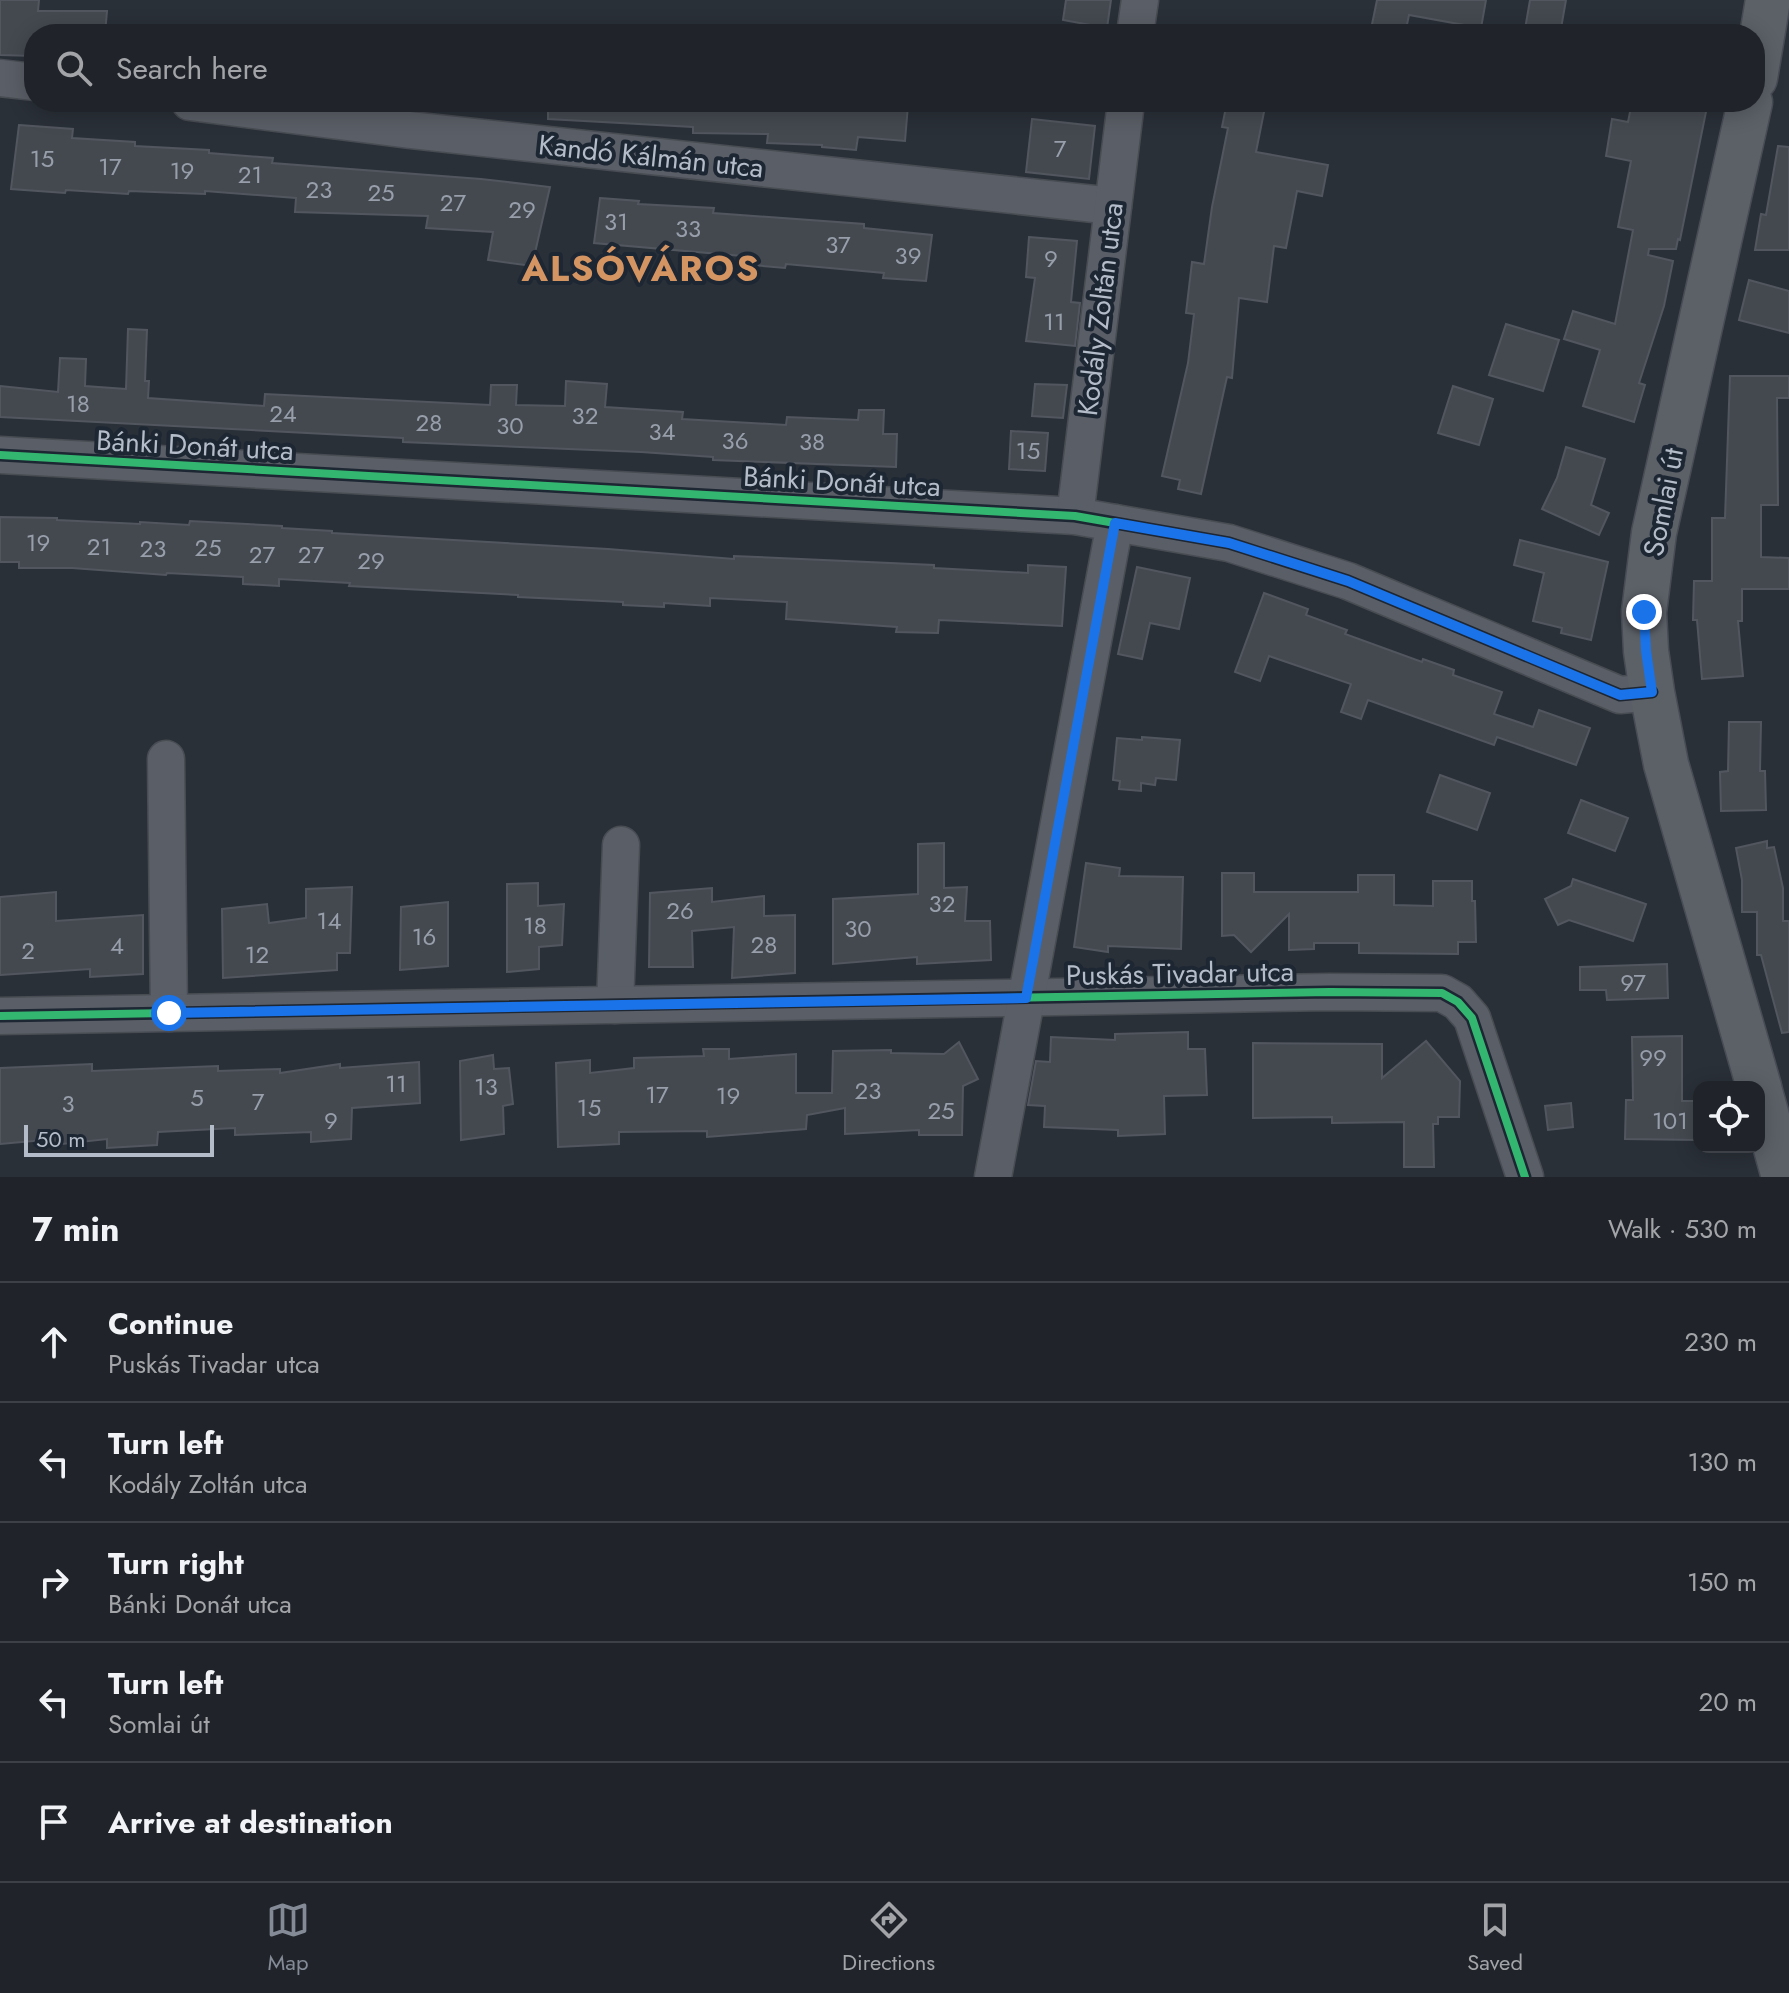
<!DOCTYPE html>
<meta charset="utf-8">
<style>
:root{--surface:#20242a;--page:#282c32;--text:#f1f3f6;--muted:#a2a4a8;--line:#3d4147;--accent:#848b96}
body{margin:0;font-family:Jost,sans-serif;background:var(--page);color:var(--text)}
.controls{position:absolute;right:24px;bottom:24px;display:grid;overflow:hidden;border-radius:16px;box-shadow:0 4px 20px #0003}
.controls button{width:72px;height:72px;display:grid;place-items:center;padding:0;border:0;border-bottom:2px solid var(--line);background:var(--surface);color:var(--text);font:40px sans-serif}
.scale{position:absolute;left:24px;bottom:20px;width:190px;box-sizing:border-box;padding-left:8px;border:4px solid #b4bcc9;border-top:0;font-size:22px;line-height:28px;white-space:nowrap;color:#b4bcc9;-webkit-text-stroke:6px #1d2633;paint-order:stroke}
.stop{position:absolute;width:24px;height:24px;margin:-18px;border:6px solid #1a73e8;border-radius:50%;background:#fff}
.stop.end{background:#1a73e8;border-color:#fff;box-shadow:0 2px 8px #0008}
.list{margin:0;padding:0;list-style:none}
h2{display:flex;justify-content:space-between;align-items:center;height:104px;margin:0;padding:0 32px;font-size:34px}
h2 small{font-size:26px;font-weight:400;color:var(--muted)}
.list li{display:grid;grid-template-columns:52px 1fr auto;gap:24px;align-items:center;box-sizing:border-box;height:120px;padding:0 32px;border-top:2px solid var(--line)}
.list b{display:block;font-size:30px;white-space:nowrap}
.list p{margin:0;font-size:26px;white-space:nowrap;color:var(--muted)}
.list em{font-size:26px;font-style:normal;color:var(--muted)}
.icon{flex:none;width:44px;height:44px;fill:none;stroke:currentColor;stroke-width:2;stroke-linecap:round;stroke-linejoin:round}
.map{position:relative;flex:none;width:1789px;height:1177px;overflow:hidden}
.search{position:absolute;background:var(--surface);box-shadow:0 4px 20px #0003;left:24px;right:24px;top:24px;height:88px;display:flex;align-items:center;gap:20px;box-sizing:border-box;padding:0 28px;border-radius:32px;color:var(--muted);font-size:30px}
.sheet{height:704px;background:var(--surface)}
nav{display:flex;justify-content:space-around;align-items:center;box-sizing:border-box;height:112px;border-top:2px solid var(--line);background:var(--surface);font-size:22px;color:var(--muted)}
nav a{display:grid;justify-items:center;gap:4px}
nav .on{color:var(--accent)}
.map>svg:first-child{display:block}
</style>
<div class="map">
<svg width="1789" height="1177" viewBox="0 0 1789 1177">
<rect width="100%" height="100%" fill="#2a3038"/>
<g fill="#444950" stroke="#52575f" stroke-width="2">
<polygon points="0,0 39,0 38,11 107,11 105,34 34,34 34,56 0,55"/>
<polygon points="1066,0 1111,0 1107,28 1063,20"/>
<polygon points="1377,0 1486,0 1481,28 1409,15 1405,34 1370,34"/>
<polygon points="1530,0 1566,0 1560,34 1525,29"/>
<polygon points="548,102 900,102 899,105 908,105 905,141 858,137 856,150 822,147 822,145 767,143 768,134 693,133 693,127 548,119"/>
<polygon points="1227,102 1266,102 1256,152 1328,165 1322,196 1297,191 1286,248 1274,246 1267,302 1239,298 1232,378 1227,377 1201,494 1178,489 1180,480 1162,476 1188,363 1194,314 1186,313 1192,262 1204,264 1212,207 1228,128 1222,127"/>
<polygon points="1632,102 1708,102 1680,240 1678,239 1676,249 1649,249 1648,255 1673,261 1664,306 1639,383 1645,385 1634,422 1583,406 1600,350 1564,339 1573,311 1615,324 1633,230 1618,227 1631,161 1606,156 1612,119 1628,122"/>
<polygon points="1032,119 1095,126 1089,179 1026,172"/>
<polygon points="19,125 73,129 72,138 135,142 135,146 209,150 209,153 273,158 272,163 481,179 550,187 532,266 488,260 493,232 426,228 428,216 295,212 296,198 205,191 205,194 129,191 128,194 66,190 65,193 11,189"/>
<polygon points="1778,146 1789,147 1789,250 1755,250 1761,214 1766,215"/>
<polygon points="600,198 639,201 638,204 714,208 713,213 864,224 864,228 932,235 926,281 883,278 884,273 786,264 785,268 741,264 742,256 594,243"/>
<polygon points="1029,237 1077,241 1071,302 1080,303 1075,346 1026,341 1035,278 1026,277"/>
<polygon points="1749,280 1789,291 1789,333 1739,320"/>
<polygon points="1506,324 1559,340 1543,391 1489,375"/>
<polygon points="128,329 147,330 145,381 149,381 148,398 264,406 265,394 490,405 491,385 517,385 516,405 565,406 566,381 607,384 605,407 683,412 682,419 786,425 787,417 858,420 859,410 884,410 883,434 897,434 896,467 713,460 713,457 641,452 403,442 403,438 0,417 0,386 58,392 60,358 86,359 85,386 126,389"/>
<polygon points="1730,376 1789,376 1789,398 1777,398 1778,505 1761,505 1761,557 1789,558 1789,589 1742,589 1742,621 1738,621 1743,676 1702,679 1697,620 1693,620 1694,581 1712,581 1712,518 1725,518"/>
<polygon points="1035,384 1067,385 1063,418 1032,416"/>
<polygon points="1453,386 1493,399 1479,445 1438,433"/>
<polygon points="1011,431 1048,433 1045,471 1009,469"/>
<polygon points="1566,447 1605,459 1591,505 1609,513 1599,535 1542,509 1557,478"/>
<polygon points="0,517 57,518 57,520 140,524 140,522 189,525 190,521 282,526 282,528 332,531 332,533 608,549 734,559 734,556 934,565 934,568 1028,573 1028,565 1066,567 1062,626 939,620 938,633 896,632 897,627 786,619 787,602 710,598 710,606 664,603 664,607 623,605 623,602 518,597 518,595 349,586 350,583 279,579 279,586 243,584 243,577 167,573 166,575 72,568 19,568 19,562 0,562"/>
<polygon points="1520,540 1608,562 1591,640 1561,633 1562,628 1533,621 1544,573 1514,565"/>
<polygon points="1137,567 1190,578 1179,629 1150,623 1142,659 1118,654"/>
<polygon points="1264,593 1308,609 1306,615 1347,630 1345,634 1422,662 1423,659 1454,670 1453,675 1502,692 1494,714 1533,727 1539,710 1590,728 1576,765 1497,737 1494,745 1368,700 1361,719 1341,712 1351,684 1269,656 1260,681 1235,672"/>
<polygon points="1729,722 1761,722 1760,771 1765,771 1766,810 1721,811 1720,772 1728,771"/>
<polygon points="1142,737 1180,740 1176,780 1156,778 1155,785 1141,783 1141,791 1119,789 1120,781 1113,780 1117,738 1142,740"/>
<polygon points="1440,775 1490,793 1477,830 1427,812"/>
<polygon points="1581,800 1628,818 1615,851 1568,833"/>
<polygon points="1767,841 1767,848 1774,847 1783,888 1783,921 1789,921 1789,1032 1782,1033 1761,955 1757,955 1757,912 1742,912 1742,880 1736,848"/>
<polygon points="944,843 944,888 967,887 965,921 990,921 991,960 917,964 917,957 833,964 833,899 918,894 918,844"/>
<polygon points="1086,863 1120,868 1119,876 1183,877 1181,949 1108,946 1108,952 1074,947"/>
<polygon points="1222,873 1254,873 1254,892 1358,892 1358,875 1394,875 1394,905 1433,906 1433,881 1472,881 1472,901 1475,901 1476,942 1458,942 1458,954 1359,953 1359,943 1314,943 1314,949 1289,950 1289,914 1251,952 1234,935 1222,936"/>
<polygon points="1573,879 1646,904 1633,941 1569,920 1558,925 1545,899 1571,886"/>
<polygon points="538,883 538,906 564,904 562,945 539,947 539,969 507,972 507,884"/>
<polygon points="352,887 350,953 337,953 337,970 223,978 222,909 267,904 269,923 306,918 306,889"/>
<polygon points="712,888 712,902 764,896 764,916 795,915 795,973 732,978 734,927 692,931 693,967 649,967 650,893"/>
<polygon points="56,892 56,921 143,915 143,974 90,977 90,969 0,975 0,897"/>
<polygon points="448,902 448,966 400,970 401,907"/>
<polygon points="1667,964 1668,998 1607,1000 1606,990 1580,990 1580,967"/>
<polygon points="1188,1032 1188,1049 1205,1049 1207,1095 1164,1096 1165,1134 1118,1136 1118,1130 1044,1127 1045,1106 1028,1105 1036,1061 1050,1062 1051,1037 1115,1040 1115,1034"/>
<polygon points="1682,1036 1682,1101 1698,1101 1698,1140 1625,1139 1626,1100 1633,1100 1632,1037"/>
<polygon points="1426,1041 1460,1081 1459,1117 1438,1117 1438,1124 1433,1124 1434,1167 1404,1167 1404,1122 1332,1123 1332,1117 1253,1118 1253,1043 1382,1044 1382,1078"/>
<polygon points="959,1042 978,1079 963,1086 962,1135 919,1135 919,1130 845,1134 845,1108 807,1115 806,1129 707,1137 707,1131 619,1132 619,1144 558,1147 556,1063 590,1060 590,1073 634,1068 634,1058 704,1056 703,1049 729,1049 729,1059 796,1054 796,1093 832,1093 833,1051 891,1050 891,1053 944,1054"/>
<polygon points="493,1055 494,1069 509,1068 513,1104 503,1106 504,1134 461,1140 460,1061"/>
<polygon points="419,1062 420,1103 352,1108 351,1139 311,1142 311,1132 235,1135 235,1128 158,1132 157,1145 107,1148 107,1139 44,1146 44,1140 0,1144 0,1068 92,1064 92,1071 218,1066 218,1071 280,1069 280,1073 340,1064 340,1068"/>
<polygon points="1571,1103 1573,1127 1548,1130 1545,1106"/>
</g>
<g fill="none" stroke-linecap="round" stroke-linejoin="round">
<g stroke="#484c53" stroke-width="39">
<g id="minor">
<polyline points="1135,34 1140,0"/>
<polyline points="0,78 34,82"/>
<polyline points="190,102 410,130 1113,206"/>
<polyline points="0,455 1075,516 1229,543 1348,581 1620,695 1652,692"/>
<polyline points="1075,516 1126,102"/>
<polyline points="166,759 169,1013"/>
<polyline points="615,1005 621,845"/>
<polyline points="0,1016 1330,992 1442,993 1458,1002 1472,1018 1525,1177"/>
<polyline points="993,1177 1115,523"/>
</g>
</g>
<g stroke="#484c55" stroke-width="47">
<g id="major">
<polyline points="1755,78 1768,0"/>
<polyline points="1750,102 1654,533 1644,612 1646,651 1652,692 1666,764 1759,1087"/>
<polyline points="1759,1088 1784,1177"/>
</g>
</g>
<use href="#minor" stroke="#5a5e66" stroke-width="36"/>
<use href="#major" stroke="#5c6168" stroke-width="44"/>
<g stroke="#1d2633" stroke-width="13">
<g id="cycleway">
<polyline points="0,455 1075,516 1229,543 1348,581 1620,695 1652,692"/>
<polyline points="0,1016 1330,992 1442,993 1458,1002 1472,1018 1525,1177"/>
</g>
</g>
<use href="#cycleway" stroke="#33b770" stroke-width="8"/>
</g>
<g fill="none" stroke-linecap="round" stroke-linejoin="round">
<polyline stroke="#1a73e8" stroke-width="10" points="169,1013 1026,998 1115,523 1229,543 1348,581 1620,695 1652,692 1646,651 1644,612"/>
</g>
<g text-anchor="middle" stroke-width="8" stroke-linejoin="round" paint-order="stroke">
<g font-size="24" fill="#989fab">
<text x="1060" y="157">7</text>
<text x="42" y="167">15</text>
<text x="110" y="175">17</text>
<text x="182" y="179">19</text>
<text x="250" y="183">21</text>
<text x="319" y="198">23</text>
<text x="381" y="201">25</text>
<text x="453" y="211">27</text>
<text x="522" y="218">29</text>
<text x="616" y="230">31</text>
<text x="688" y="237">33</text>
<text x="838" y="253">37</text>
<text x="908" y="264">39</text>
<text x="1051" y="267">9</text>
<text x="1054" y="330">11</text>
<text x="78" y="412">18</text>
<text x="283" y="422">24</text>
<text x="585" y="424">32</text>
<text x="429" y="431">28</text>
<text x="510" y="434">30</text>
<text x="662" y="440">34</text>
<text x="735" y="449">36</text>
<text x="812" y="450">38</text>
<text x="1028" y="459">15</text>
<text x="38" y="551">19</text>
<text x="99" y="555">21</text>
<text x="208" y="556">25</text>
<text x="153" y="557">23</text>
<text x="262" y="563">27</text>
<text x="311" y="563">27</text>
<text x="371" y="569">29</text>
<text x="942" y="912">32</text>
<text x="680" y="919">26</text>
<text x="329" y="929">14</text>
<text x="535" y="934">18</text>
<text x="858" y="937">30</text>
<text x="424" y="945">16</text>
<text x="764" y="953">28</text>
<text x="117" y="954">4</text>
<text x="28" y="959">2</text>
<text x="257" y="963">12</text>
<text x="1633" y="991">97</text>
<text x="1653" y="1066">99</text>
<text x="396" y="1092">11</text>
<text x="486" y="1095">13</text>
<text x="868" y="1099">23</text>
<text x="657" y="1103">17</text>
<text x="728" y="1104">19</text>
<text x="197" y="1106">5</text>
<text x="258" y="1110">7</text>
<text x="68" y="1112">3</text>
<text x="589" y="1116">15</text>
<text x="941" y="1119">25</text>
<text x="331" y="1129">9</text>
<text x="1670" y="1129">101</text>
</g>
<g font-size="28" fill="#b4bcc9" stroke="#1d2633">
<text transform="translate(651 156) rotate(6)" y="10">Kandó Kálmán utca</text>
<text transform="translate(1100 309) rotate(-83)" y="10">Kodály Zoltán utca</text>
<text transform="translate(195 445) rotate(3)" y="10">Bánki Donát utca</text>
<text transform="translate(842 481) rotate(3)" y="10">Bánki Donát utca</text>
<text transform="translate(1663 502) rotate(-79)" y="10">Somlai út</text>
<text transform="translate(1180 973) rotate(-1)" y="10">Puskás Tivadar utca</text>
</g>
<g font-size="36" font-weight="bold" letter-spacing="2" fill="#d59563" stroke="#1d2633">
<text x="641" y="281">ALSÓVÁROS</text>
</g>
</g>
</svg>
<div class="controls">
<button><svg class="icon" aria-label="locate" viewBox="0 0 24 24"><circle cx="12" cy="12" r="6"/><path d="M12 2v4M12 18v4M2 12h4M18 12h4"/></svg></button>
</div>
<div class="scale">50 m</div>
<div class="stop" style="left:169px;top:1013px"></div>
<div class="stop end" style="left:1644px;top:612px"></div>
<div class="search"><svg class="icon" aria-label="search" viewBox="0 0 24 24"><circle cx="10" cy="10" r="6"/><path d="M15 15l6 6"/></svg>Search here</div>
</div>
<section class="sheet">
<h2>7 min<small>Walk · 530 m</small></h2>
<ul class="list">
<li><svg class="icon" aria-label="ahead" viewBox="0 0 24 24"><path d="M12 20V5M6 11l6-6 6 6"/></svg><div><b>Continue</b><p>Puskás Tivadar utca</p></div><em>230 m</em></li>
<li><svg class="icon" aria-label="left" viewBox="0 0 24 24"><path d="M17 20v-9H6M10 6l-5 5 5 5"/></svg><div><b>Turn left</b><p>Kodály Zoltán utca</p></div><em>130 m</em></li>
<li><svg class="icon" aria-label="right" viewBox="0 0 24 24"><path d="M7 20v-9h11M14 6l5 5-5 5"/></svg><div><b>Turn right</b><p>Bánki Donát utca</p></div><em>150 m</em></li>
<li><svg class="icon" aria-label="left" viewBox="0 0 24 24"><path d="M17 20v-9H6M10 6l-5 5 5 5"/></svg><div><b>Turn left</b><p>Somlai út</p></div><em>20 m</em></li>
<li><svg class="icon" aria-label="arrive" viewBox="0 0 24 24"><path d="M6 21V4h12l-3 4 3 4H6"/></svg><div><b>Arrive at destination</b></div></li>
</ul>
</section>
<nav>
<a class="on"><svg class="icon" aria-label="map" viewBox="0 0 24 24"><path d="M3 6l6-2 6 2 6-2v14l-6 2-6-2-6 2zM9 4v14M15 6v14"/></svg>Map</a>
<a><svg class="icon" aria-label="directions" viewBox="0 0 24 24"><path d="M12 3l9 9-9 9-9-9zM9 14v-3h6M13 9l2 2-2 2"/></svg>Directions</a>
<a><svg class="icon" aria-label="saved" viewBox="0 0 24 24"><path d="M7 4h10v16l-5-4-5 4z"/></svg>Saved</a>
</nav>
